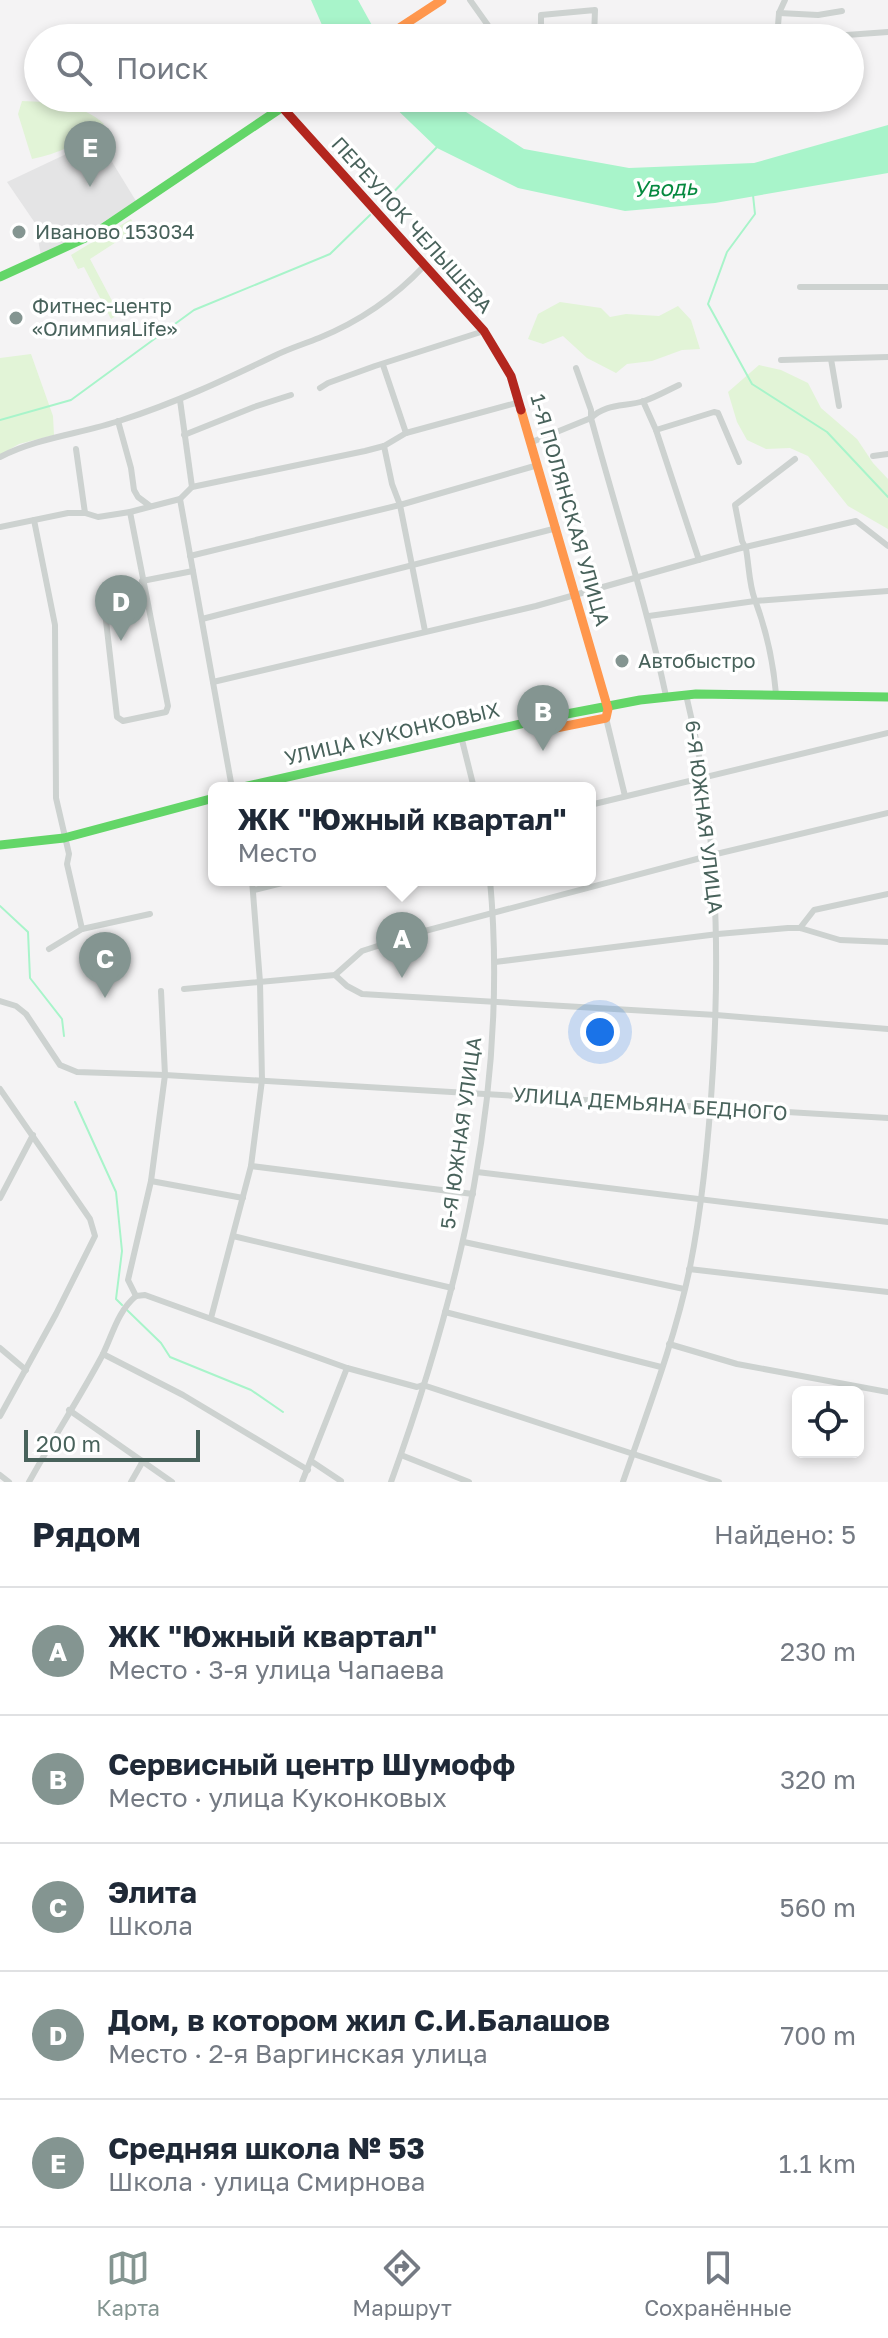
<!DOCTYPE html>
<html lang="ru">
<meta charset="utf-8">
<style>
:root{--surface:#fff;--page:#f6f6f7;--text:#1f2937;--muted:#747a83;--line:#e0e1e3;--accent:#849591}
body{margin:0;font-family:"Golos Text",sans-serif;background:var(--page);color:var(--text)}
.controls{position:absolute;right:24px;bottom:24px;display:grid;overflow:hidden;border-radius:12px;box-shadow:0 4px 12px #0003}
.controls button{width:72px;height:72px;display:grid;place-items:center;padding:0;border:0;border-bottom:2px solid var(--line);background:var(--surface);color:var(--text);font:40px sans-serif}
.scale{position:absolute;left:24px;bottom:20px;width:176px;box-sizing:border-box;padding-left:8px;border:4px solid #48625b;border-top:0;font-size:22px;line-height:28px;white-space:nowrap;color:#48625b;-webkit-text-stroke:6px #fff;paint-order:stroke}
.you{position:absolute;left:600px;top:1032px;width:28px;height:28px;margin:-20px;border:6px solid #fff;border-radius:50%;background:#1a73e8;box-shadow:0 0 0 12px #1a73e833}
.badge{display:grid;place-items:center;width:52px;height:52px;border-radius:50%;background:var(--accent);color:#fff;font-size:26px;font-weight:700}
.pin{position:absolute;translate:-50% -66px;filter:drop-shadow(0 2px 4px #0008)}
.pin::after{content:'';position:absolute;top:42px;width:28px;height:24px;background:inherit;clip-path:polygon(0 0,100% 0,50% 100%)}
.popup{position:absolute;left:208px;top:782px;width:388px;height:104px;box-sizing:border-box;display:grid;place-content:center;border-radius:12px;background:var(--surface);filter:drop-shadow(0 2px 6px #0005);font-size:26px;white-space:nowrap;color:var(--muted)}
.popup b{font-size:30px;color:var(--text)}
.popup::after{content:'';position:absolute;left:50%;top:100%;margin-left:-16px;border:16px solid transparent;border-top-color:var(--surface)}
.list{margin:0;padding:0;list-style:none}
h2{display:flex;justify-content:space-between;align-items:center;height:104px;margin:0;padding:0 32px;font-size:34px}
h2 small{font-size:26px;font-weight:400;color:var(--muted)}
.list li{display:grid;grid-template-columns:52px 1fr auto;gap:24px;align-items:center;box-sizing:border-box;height:128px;padding:0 32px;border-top:2px solid var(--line)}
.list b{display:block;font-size:30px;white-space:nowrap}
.list p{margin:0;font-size:26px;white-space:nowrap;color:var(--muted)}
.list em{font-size:26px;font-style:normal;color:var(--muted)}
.icon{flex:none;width:44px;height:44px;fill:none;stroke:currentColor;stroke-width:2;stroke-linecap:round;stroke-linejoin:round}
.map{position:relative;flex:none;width:888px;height:1482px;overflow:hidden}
.search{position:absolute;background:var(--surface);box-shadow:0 4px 12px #0003;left:24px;right:24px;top:24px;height:88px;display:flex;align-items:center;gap:20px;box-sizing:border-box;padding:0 28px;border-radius:44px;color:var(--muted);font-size:30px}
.sheet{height:744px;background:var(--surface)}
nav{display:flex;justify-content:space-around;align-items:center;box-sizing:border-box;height:112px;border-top:2px solid var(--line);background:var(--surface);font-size:22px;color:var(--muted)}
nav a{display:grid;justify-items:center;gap:4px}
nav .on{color:var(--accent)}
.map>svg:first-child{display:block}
</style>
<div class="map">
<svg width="888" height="1482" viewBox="0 0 888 1482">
<rect width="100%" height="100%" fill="#f4f3f4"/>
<polygon fill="#e4e4e5" points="98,139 136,201 80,237 41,256 35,223 7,182"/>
<g fill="#e2f4d7">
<path d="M22 101C52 102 81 103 104 124 83 142 58 154 32 159L18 114Z"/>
<polygon points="131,219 135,226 127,235 90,259 119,314 111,319 84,267 78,269 71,255"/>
<polygon points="560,302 601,308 610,317 626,314 659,316 678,306 691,320 700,349 682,350 652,361 627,364 616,373 587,358 563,336 543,344 528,339 538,314"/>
<polygon points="31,354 53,416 54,435 19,444 0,455 0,358"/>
<polygon points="759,365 781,370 808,383 821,408 857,439 873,463 888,479 888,529 848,506 808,456 790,448 766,449 747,440 737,422 728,392"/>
</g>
<g fill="#a8f4ca">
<polygon points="311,0 358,0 379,38 340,38 322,25"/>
<polygon points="385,98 444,98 524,149 629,168 754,163 888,125 888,173 715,203 625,211 518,188 437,148"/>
</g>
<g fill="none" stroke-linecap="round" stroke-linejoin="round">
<g stroke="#a8f4ca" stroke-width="2">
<polyline points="753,195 755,214 727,252 708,304 752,384 827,432 888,497"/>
<polyline points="383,203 438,146"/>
<polyline points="0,420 71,400 194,310 330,254 370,215"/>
<polyline points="0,906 28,932 30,978 62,1019 64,1036"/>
<polyline points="75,1102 116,1192 122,1251 116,1299 122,1305"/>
<polyline points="127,1310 161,1343 170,1357 251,1390 283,1412"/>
</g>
<g stroke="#cdd2d0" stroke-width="6">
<polyline points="470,0 497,38"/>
<polyline points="779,13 818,15 842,11"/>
<polyline points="541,38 541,15 595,10 594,38"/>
<polyline points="777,38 779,13 785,0"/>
<polyline points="805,38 888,32"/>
<polyline points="800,287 888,287"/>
<polyline points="831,359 839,406"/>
<polyline points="781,360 888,357"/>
<polyline points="383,365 406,433"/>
<path d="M576 368 591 410V418C616 511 646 602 666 696"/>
<polyline points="320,388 328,383 375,366 484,331"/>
<polyline points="180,400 192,487"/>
<polyline points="643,401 656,430 699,560"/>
<polyline points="118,421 131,468 134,490 138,497 150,506"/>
<polyline points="656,430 714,412 718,413 739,462"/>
<polyline points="184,435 254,407 291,395"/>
<path d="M532 442 591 418C606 403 625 407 644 401 656 397 668 390 679 385"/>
<polyline points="384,446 392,484 400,505 425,631"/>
<polyline points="76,449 85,513"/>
<polyline points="873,456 888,454"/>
<path d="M0 457C39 437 81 434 122 420 175 403 224 380 274 356 288 349 304 344 319 338 358 322 395 297 424 266"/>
<polyline points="180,499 232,788"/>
<polyline points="34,520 55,625 56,798 69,854 67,864 82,929"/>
<polyline points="0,527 68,513 85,513 98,517 130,512 180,499 192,487 365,451 384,446 406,433 520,402"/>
<polyline points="190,556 400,505 538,465"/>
<polyline points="142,581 193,571"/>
<polyline points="104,603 117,717 123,721 166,712 168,706 130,512"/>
<polyline points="649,616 755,601 888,591"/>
<polyline points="202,619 557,528"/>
<polyline points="213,682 536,606 737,549 856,521 888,546"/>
<path d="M776 694C773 659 767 632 755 600 749 585 749 565 746 549L742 541 735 505 795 459"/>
<polyline points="606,718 625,796"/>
<polyline points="462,740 474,788"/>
<polyline points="590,805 888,733"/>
<polyline points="254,890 294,880"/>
<polyline points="800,928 814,910 888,894"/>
<polyline points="49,949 82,929 150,914"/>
<polyline points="495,962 718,934 788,928 800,928 840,940 888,942"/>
<polyline points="335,975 347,986 362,994 716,1015 888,1029"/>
<polyline points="184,989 335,975 362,951 421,932 712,855 888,813"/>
<polyline points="0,1001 16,1006 26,1014 60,1065 77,1072 165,1075 888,1118"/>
<polyline points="0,1089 90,1219 95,1236 56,1314 0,1416"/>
<polyline points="251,1166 473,1194"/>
<polyline points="477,1172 888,1222"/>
<polyline points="151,1181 243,1198"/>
<polyline points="0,1198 33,1135"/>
<polyline points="233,1236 452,1288"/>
<polyline points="464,1242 684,1289"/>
<polyline points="689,1269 888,1292"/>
<polyline points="136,1296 145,1295 347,1368 417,1387 423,1385 719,1482"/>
<polyline points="136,1296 128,1280 151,1181 165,1075 161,991"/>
<polyline points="445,1312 661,1367"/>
<polyline points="211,1318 251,1166 262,1080 260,982 252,880"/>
<polyline points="669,1344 737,1364 888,1392"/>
<polyline points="0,1348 26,1370"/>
<polyline points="103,1354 183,1395 308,1470"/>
<polyline points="69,1410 172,1482"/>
<polyline points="401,1455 469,1482"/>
<polyline points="311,1461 341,1481"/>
<polyline points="0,1475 9,1482"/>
<path d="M29 1482C52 1440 79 1399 102 1356 113 1334 117 1312 136 1296"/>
<polyline points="131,1482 143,1461"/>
<polyline points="302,1482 347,1368"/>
<path d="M391 1482C461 1289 509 1087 490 880"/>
<path d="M623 1482C647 1412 675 1340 690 1267 703 1202 709 1135 713 1068 720 945 717 820 687 699"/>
</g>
<g stroke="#63d668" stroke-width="9">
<polyline points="0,277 94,234 296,98"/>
<polyline points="239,788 551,717 640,700 696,694 888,697"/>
<polyline points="0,845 64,838 214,798"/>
</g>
<g stroke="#ff974d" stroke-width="9">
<polyline points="384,38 442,0"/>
<polyline points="521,410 608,709 606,718 546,730 534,725"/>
</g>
<polyline stroke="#b3261e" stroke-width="9" points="282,107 484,331 511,376 521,410"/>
</g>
<g fill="#849591" stroke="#fff" stroke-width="3">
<circle cx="19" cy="232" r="8"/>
<circle cx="16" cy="318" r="8"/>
<circle cx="622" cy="661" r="8"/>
</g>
<g text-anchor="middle" stroke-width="7" stroke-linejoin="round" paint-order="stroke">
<g font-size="20" fill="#48625b" stroke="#fff">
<text transform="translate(412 225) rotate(48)" y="7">ПЕРЕУЛОК ЧЕЛЫШЕВА</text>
<text transform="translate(570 510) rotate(74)" y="7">1-Я ПОЛЯНСКАЯ УЛИЦА</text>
<text transform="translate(392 734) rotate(-13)" y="7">УЛИЦА КУКОНКОВЫХ</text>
<text transform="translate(704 817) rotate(83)" y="7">6-Я ЮЖНАЯ УЛИЦА</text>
<text transform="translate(650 1104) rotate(4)" y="7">УЛИЦА ДЕМЬЯНА БЕДНОГО</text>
<text transform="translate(461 1133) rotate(-82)" y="7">5-Я ЮЖНАЯ УЛИЦА</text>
</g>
<g font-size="20" fill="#48625b" stroke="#fff" text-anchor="start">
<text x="35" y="239">Иваново 153034</text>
<text x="32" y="313">Фитнес-центр<tspan x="32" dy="23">«ОлимпияLife»</tspan></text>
<text x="638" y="668">Автобыстро</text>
</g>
<g font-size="22" font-style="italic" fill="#05893f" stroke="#fff">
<text transform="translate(665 188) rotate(-2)" y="8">Уводь</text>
</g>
</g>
</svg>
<div class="controls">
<button><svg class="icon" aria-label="locate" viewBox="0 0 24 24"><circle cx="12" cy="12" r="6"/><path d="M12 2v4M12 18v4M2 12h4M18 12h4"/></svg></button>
</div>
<div class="scale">200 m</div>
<div class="you"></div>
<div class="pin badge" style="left:402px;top:978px">A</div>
<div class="popup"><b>ЖК &quot;Южный квартал&quot;</b>Место</div>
<div class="pin badge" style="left:543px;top:751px">B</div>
<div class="pin badge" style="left:105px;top:998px">C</div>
<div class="pin badge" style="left:121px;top:641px">D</div>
<div class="pin badge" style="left:90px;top:187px">E</div>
<div class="search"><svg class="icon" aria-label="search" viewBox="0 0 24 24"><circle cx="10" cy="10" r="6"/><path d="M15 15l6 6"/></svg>Поиск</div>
</div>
<section class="sheet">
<h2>Рядом<small>Найдено: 5</small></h2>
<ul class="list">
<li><span class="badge">A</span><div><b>ЖК &quot;Южный квартал&quot;</b><p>Место · 3-я улица Чапаева</p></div><em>230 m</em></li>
<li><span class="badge">B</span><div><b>Сервисный центр Шумофф</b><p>Место · улица Куконковых</p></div><em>320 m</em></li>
<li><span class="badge">C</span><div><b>Элита</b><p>Школа</p></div><em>560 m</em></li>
<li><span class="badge">D</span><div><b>Дом, в котором жил С.И.Балашов</b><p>Место · 2-я Варгинская улица</p></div><em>700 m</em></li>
<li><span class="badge">E</span><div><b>Средняя школа № 53</b><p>Школа · улица Смирнова</p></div><em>1.1 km</em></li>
</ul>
</section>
<nav>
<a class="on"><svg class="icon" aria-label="map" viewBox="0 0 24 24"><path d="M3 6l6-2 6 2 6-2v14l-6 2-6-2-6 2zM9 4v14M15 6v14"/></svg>Карта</a>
<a><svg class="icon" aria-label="directions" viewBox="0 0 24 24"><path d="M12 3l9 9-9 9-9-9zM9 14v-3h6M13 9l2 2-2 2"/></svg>Маршрут</a>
<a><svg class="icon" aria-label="saved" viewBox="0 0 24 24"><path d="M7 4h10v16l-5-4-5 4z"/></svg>Сохранённые</a>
</nav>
